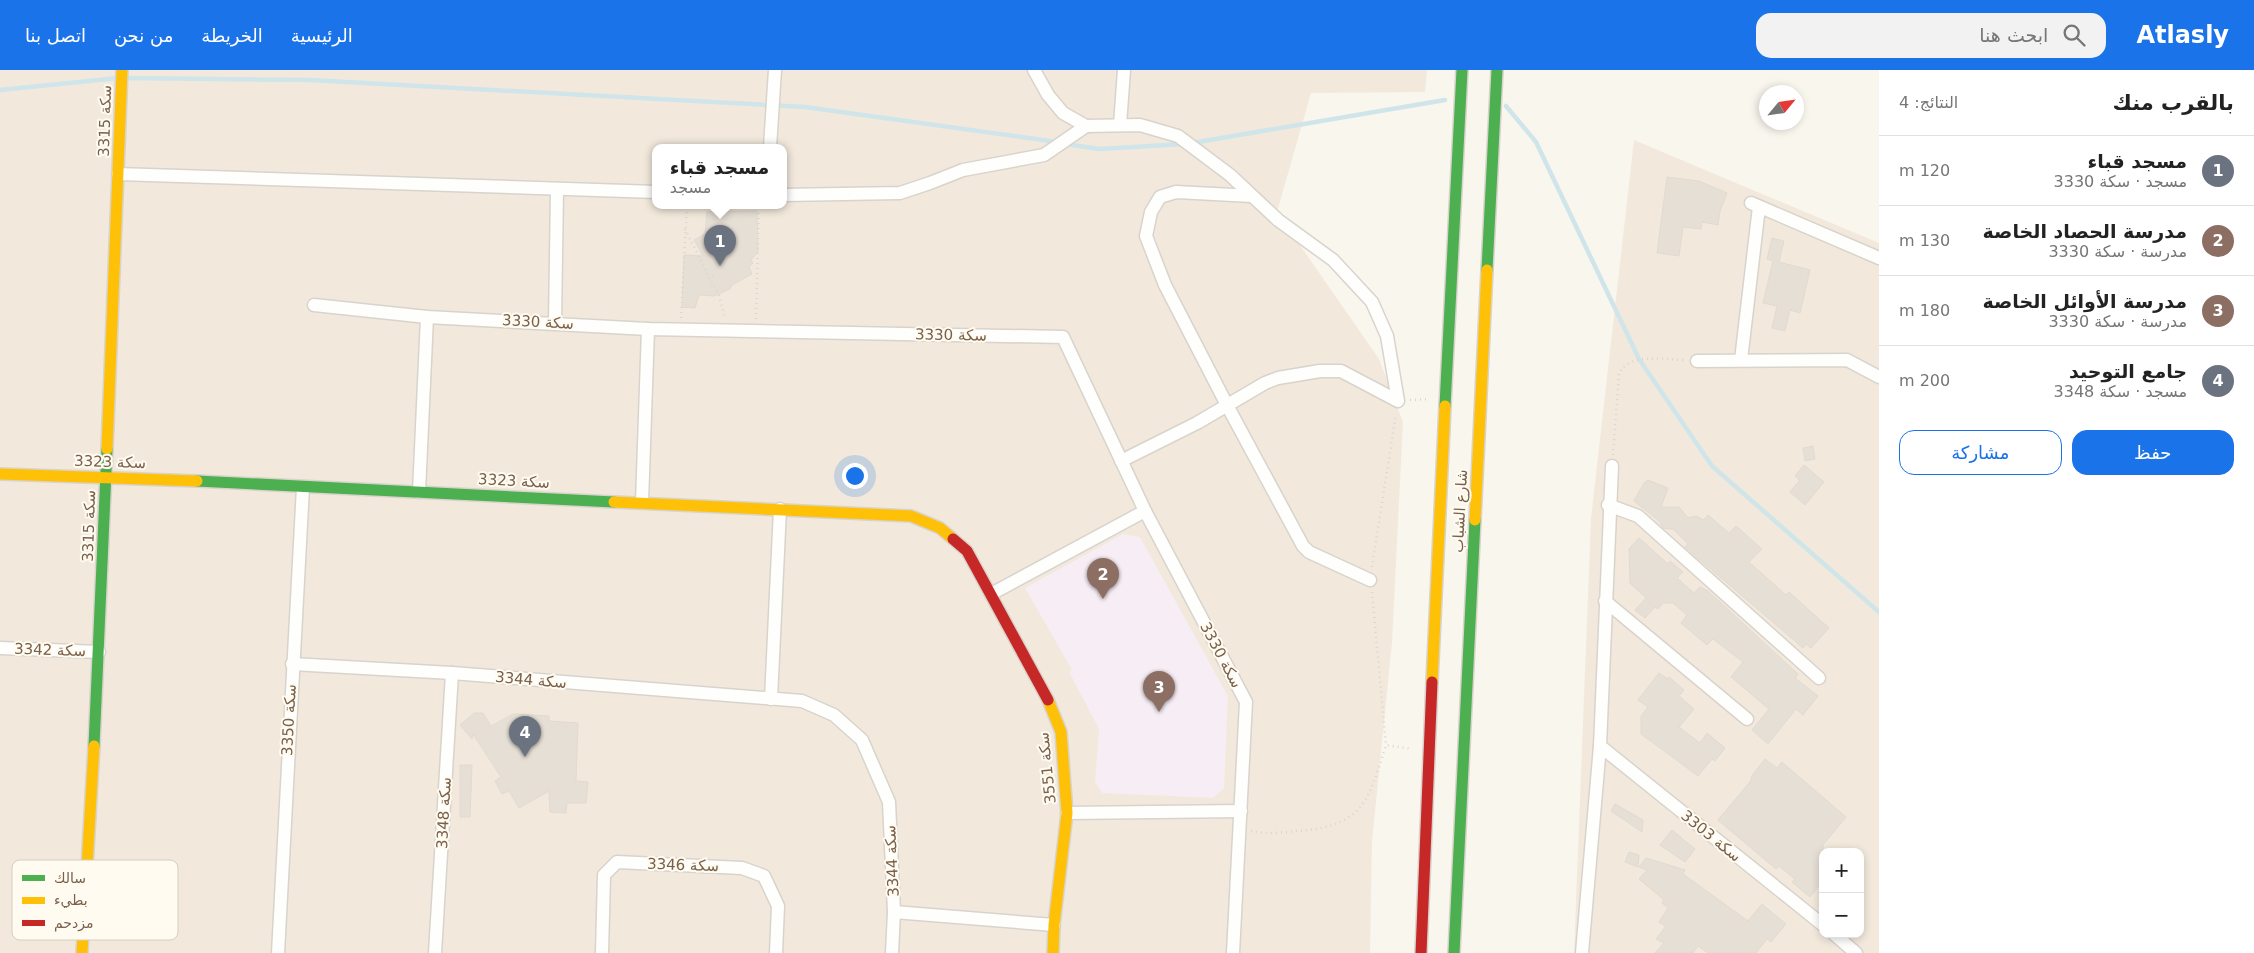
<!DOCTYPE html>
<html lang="ar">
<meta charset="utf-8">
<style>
:root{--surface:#fff;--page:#f2f2f2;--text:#222;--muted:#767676;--line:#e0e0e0;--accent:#1a73e8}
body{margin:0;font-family:"DejaVu Sans",Cairo,sans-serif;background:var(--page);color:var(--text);direction:rtl}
.controls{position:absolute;right:15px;bottom:15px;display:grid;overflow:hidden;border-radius:10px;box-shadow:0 2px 8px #0003}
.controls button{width:45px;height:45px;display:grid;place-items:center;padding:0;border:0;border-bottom:1px solid var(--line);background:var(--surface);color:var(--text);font:25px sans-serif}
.compass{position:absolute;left:1759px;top:15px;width:45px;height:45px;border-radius:50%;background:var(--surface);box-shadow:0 2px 8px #0003;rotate:61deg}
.you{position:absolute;left:854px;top:405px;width:18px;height:18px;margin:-12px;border:4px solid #fff;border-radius:50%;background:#1a73e8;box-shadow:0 0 0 8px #1a73e833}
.badge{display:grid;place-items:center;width:32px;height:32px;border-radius:50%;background:var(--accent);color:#fff;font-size:16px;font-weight:700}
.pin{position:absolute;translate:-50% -41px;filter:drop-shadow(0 1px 2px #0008)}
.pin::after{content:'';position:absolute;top:26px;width:18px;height:15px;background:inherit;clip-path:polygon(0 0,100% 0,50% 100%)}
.popup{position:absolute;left:652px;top:74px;width:135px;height:65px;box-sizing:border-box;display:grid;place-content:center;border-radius:10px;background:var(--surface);filter:drop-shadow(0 1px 4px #0005);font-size:16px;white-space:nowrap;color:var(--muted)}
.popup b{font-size:19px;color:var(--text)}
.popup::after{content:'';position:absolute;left:50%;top:100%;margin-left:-10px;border:10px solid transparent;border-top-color:var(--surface)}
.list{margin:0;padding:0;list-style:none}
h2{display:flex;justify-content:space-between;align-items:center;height:65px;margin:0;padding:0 20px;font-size:21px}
h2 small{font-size:16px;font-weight:400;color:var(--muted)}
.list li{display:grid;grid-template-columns:32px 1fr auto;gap:15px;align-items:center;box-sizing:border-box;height:70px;padding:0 20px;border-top:1px solid var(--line)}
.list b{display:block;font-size:19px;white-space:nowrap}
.list p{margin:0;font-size:16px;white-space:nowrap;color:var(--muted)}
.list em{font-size:16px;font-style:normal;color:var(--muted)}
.actions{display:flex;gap:10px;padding:15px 20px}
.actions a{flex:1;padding:11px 0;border:1px solid var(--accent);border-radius:15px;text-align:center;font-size:18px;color:var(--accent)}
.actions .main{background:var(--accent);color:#fff}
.icon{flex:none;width:28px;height:28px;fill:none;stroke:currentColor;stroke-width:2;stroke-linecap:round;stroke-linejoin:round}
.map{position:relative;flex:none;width:1879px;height:883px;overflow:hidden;direction:ltr}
header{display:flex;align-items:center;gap:30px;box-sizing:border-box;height:70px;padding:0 25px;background:var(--accent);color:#fff}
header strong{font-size:24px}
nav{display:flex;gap:28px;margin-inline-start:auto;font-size:18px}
.search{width:350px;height:45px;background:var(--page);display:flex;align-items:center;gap:12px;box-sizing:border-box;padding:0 18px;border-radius:15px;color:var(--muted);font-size:19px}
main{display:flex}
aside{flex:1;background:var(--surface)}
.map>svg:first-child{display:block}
</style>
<header>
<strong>Atlasly</strong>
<div class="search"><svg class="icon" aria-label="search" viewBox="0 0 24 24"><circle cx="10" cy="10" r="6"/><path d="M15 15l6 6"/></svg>ابحث هنا</div>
<nav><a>الرئيسية</a><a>الخريطة</a><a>من نحن</a><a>اتصل بنا</a></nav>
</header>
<main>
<aside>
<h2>بالقرب منك<small>النتائج: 4</small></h2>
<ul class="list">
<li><span class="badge" style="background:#6b7280">1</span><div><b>مسجد قباء</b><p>مسجد · سكة 3330</p></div><em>120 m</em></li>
<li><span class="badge" style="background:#8d6e63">2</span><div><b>مدرسة الحصاد الخاصة</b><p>مدرسة · سكة 3330</p></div><em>130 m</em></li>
<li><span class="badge" style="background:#8d6e63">3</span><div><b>مدرسة الأوائل الخاصة</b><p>مدرسة · سكة 3330</p></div><em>180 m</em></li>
<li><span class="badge" style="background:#6b7280">4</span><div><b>جامع التوحيد</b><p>مسجد · سكة 3348</p></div><em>200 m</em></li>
</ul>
<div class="actions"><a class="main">حفظ</a><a>مشاركة</a></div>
</aside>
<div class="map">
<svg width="1879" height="883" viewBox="0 0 1879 883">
<rect width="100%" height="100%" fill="#f9f6ee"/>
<g fill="#f2e9dc" fill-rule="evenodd">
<path d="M0 0H1427L1425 22 1311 23 1277 142 1379 289 1403 352 1392 573 1372 771 1370 883H0ZM656 77H784V135H656Z"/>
<path d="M1634 70 1879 173V883H1574L1591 448ZM1823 782H1860V864H1823Z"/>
</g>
<polygon fill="#f6edf5" points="1123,464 1140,467 1228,626 1224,718 1213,728 1102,723 1095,712 1099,659 1069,602 1072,600 1025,518"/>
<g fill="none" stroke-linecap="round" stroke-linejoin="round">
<g stroke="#cfe5ea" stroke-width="4.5">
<polyline points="126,8 310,10 805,37 1057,72"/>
<polyline points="0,20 118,8"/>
<polyline points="1506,36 1536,72 1639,289 1712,396 1879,542"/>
<polyline points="1192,73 1445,30"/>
<polyline points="1065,74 1100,79 1184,74"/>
</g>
</g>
<g fill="#e6dfd5" stroke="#e2dad0">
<polygon points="1667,107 1699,111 1727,123 1720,141 1718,155 1702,152 1701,159 1683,157 1679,186 1657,183"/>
<polygon points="757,141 758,182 751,190 753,193 749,197 752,204 732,215 730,219 714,226 699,225 695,238 682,237 684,185 703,186 694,170 705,164 707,142"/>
<polygon points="1772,168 1784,171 1779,192 1810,200 1800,243 1790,240 1785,261 1772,258 1777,236 1763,233 1773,191 1767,189"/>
<polygon points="1813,376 1815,389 1805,391 1803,378"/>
<polygon points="1804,395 1824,412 1805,435 1790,422 1800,410 1795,406"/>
<polygon points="1648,410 1668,418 1661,437 1679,437 1688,448 1696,446 1704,450 1708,445 1729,463 1736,456 1762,479 1749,492 1786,525 1789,522 1829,558 1811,578 1806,574 1803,578 1685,477 1688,474 1673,459 1663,458 1659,451 1634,431 1644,413"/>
<polygon points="1639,468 1668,494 1670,491 1683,502 1677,508 1694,523 1700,517 1708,521 1798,604 1795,608 1818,626 1803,645 1796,639 1768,674 1752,660 1769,639 1731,607 1743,592 1713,569 1707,575 1681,553 1687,545 1673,533 1663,533 1658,539 1655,537 1645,548 1635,540 1646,528 1630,513 1629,479"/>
<polygon points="1659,603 1668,609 1669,607 1684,620 1679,626 1694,639 1679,657 1700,673 1707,663 1725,678 1715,691 1712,689 1698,706 1641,664 1641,646 1648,637 1638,630"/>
<polygon points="474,643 483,643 491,656 513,644 549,646 549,651 578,653 576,711 588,712 586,733 567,733 566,743 550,742 549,721 519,738 509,721 502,724 495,711 501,707 473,664 472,669 460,655"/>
<polygon points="1765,689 1777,698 1782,692 1846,747 1823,775 1823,810 1810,827 1792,812 1795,809 1779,796 1776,799 1718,750 1749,713 1752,708 1751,707"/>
<polygon points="460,695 472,695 470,747 460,747"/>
<polygon points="1615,734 1643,750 1642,762 1611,741"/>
<polygon points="1672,760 1695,779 1685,792 1660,775"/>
<polygon points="1629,782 1639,785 1638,797 1625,792"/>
<polygon points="1646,788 1685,800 1683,804 1748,851 1762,834 1786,854 1771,872 1767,869 1756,883 1708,883 1698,876 1693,883 1655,883 1664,873 1656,869 1666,856 1659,852 1668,838 1662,833 1664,830 1639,809 1647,800 1639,797"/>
</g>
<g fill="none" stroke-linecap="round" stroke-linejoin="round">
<g stroke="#d8d3cc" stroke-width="15">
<g id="street">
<polyline points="1034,0 1048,25 1063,43 1086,56 1140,55 1178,66 1230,105 1278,150 1333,190 1372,232 1387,266 1398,331 1341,301 1320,301 1278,308 1265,313 1197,353 1121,391"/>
<polyline points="1120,55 1124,0"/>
<polyline points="770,77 775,0"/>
<polyline points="118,104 656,122"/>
<polyline points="784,125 900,123 930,113 963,100 1044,85 1086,56"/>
<polyline points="1252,126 1176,122 1160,127 1151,142 1146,166 1165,215 1228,337 1303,476 1309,482 1370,510"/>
<polyline points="1751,133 1879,188"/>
<polyline points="314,235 427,247 648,259 1063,267 1145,441 1246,632 1233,883"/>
<polyline points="555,253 557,119"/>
<polyline points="1741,290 1759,137"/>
<polyline points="1697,291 1847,290 1879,307"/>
<polyline points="419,422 427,247"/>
<polyline points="642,432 648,259"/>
<polyline points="1608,435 1638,446 1819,608"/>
<polyline points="991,524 1145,441"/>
<polyline points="1605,531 1747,649"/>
<polyline points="0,578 99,582"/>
<polyline points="292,594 452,603 802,631 834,645 862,670 889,732 894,842 892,883"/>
<polyline points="771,629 780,439"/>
<polyline points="1600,676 1823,855"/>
<polyline points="1067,743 1241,741"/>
<polyline points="894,842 1054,855"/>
<polyline points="1834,864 1856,883"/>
<polyline points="278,883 303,417"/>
<polyline points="435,883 452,603"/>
<polyline points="602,883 604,805 617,792 742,798 764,806 778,836 776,883"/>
<polyline points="1582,883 1600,676 1612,396"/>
</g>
</g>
<g stroke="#d9d3cc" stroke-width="14">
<g id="fast">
<polyline points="1487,200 1497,0"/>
<polyline points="1445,336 1462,0"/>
<polyline points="197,411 614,432"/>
<polyline points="94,676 107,379"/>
<polyline points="1454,883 1475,450"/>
</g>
</g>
<g stroke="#d9d3cc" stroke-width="14">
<g id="slow">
<polyline points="107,379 122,0"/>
<polyline points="0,404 197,411"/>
<polyline points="614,432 911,446 940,458 953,469"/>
<polyline points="1475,450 1487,200"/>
<polyline points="1432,612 1445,336"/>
<polyline points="1048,630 1061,662 1067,743 1054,855 1053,883"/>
<polyline points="82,883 94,676"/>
</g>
</g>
<g stroke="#d9d3cc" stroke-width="14">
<g id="jam">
<polyline points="953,469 967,481 1048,630"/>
<polyline points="1421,883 1432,612"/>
</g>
</g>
<g stroke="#dbd6cf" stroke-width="2.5" stroke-dasharray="1 4" stroke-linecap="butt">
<polyline points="685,159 709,207"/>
<polyline points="713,205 709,207 719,226 725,247"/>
<polyline points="681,248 687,135"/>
<polyline points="756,249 759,135"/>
<polyline points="1410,330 1429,329"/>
<path d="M1613 385 1619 303C1631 282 1665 290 1686 290"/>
<polyline points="1372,497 1396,344"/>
<polyline points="1372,522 1386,675"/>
<path d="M1251 761C1266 765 1283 762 1298 761 1364 756 1368 731 1386 675L1412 679"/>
</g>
<use href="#street" stroke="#fefefc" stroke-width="12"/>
<use href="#fast" stroke="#4caf50" stroke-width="11"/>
<use href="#slow" stroke="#ffc107" stroke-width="11"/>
<use href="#jam" stroke="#c62828" stroke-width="11"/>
</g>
<g text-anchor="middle" stroke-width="4" stroke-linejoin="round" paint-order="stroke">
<g font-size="15" fill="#79604b" stroke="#fffbf1">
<text transform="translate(105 51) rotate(-88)" y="5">سكة 3315</text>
<text transform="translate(538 252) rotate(3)" y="5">سكة 3330</text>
<text transform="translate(951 265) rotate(1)" y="5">سكة 3330</text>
<text transform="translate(110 392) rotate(2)" y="5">سكة 3323</text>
<text transform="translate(514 411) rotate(3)" y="5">سكة 3323</text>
<text transform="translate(1460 441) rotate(-87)" y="5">شارع الشباب</text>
<text transform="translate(89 456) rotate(-88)" y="5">سكة 3315</text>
<text transform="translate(50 580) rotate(2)" y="5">سكة 3342</text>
<text transform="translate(1221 585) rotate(62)" y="5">سكة 3330</text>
<text transform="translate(531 610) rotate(5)" y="5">سكة 3344</text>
<text transform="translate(289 650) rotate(-87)" y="5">سكة 3350</text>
<text transform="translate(1047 698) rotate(-96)" y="5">سكة 3551</text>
<text transform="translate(444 743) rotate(-87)" y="5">سكة 3348</text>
<text transform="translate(1711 766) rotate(39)" y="5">سكة 3303</text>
<text transform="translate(892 791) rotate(-93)" y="5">سكة 3344</text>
<text transform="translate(683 795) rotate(2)" y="5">سكة 3346</text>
</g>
</g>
<rect x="12" y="790" width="166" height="80" rx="8" fill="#fffbf1" stroke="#d7ccbf" stroke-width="1"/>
<rect x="22" y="805" width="23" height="6" fill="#4caf50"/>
<rect x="22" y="827" width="23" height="7" fill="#ffc107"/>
<rect x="22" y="850" width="23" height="6" fill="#c62828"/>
<g font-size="14" fill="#79604b">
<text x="54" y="813">سالك</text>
<text x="54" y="835">بطيء</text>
<text x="54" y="858">مزدحم</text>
</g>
</svg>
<div class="controls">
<button>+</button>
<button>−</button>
</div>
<svg class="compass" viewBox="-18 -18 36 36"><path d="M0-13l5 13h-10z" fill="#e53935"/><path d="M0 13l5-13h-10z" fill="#767676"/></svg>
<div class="you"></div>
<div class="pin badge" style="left:720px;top:196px;background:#6b7280">1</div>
<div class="popup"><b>مسجد قباء</b>مسجد</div>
<div class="pin badge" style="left:1103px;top:529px;background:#8d6e63">2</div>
<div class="pin badge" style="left:1159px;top:642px;background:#8d6e63">3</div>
<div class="pin badge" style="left:525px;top:687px;background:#6b7280">4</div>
</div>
</main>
